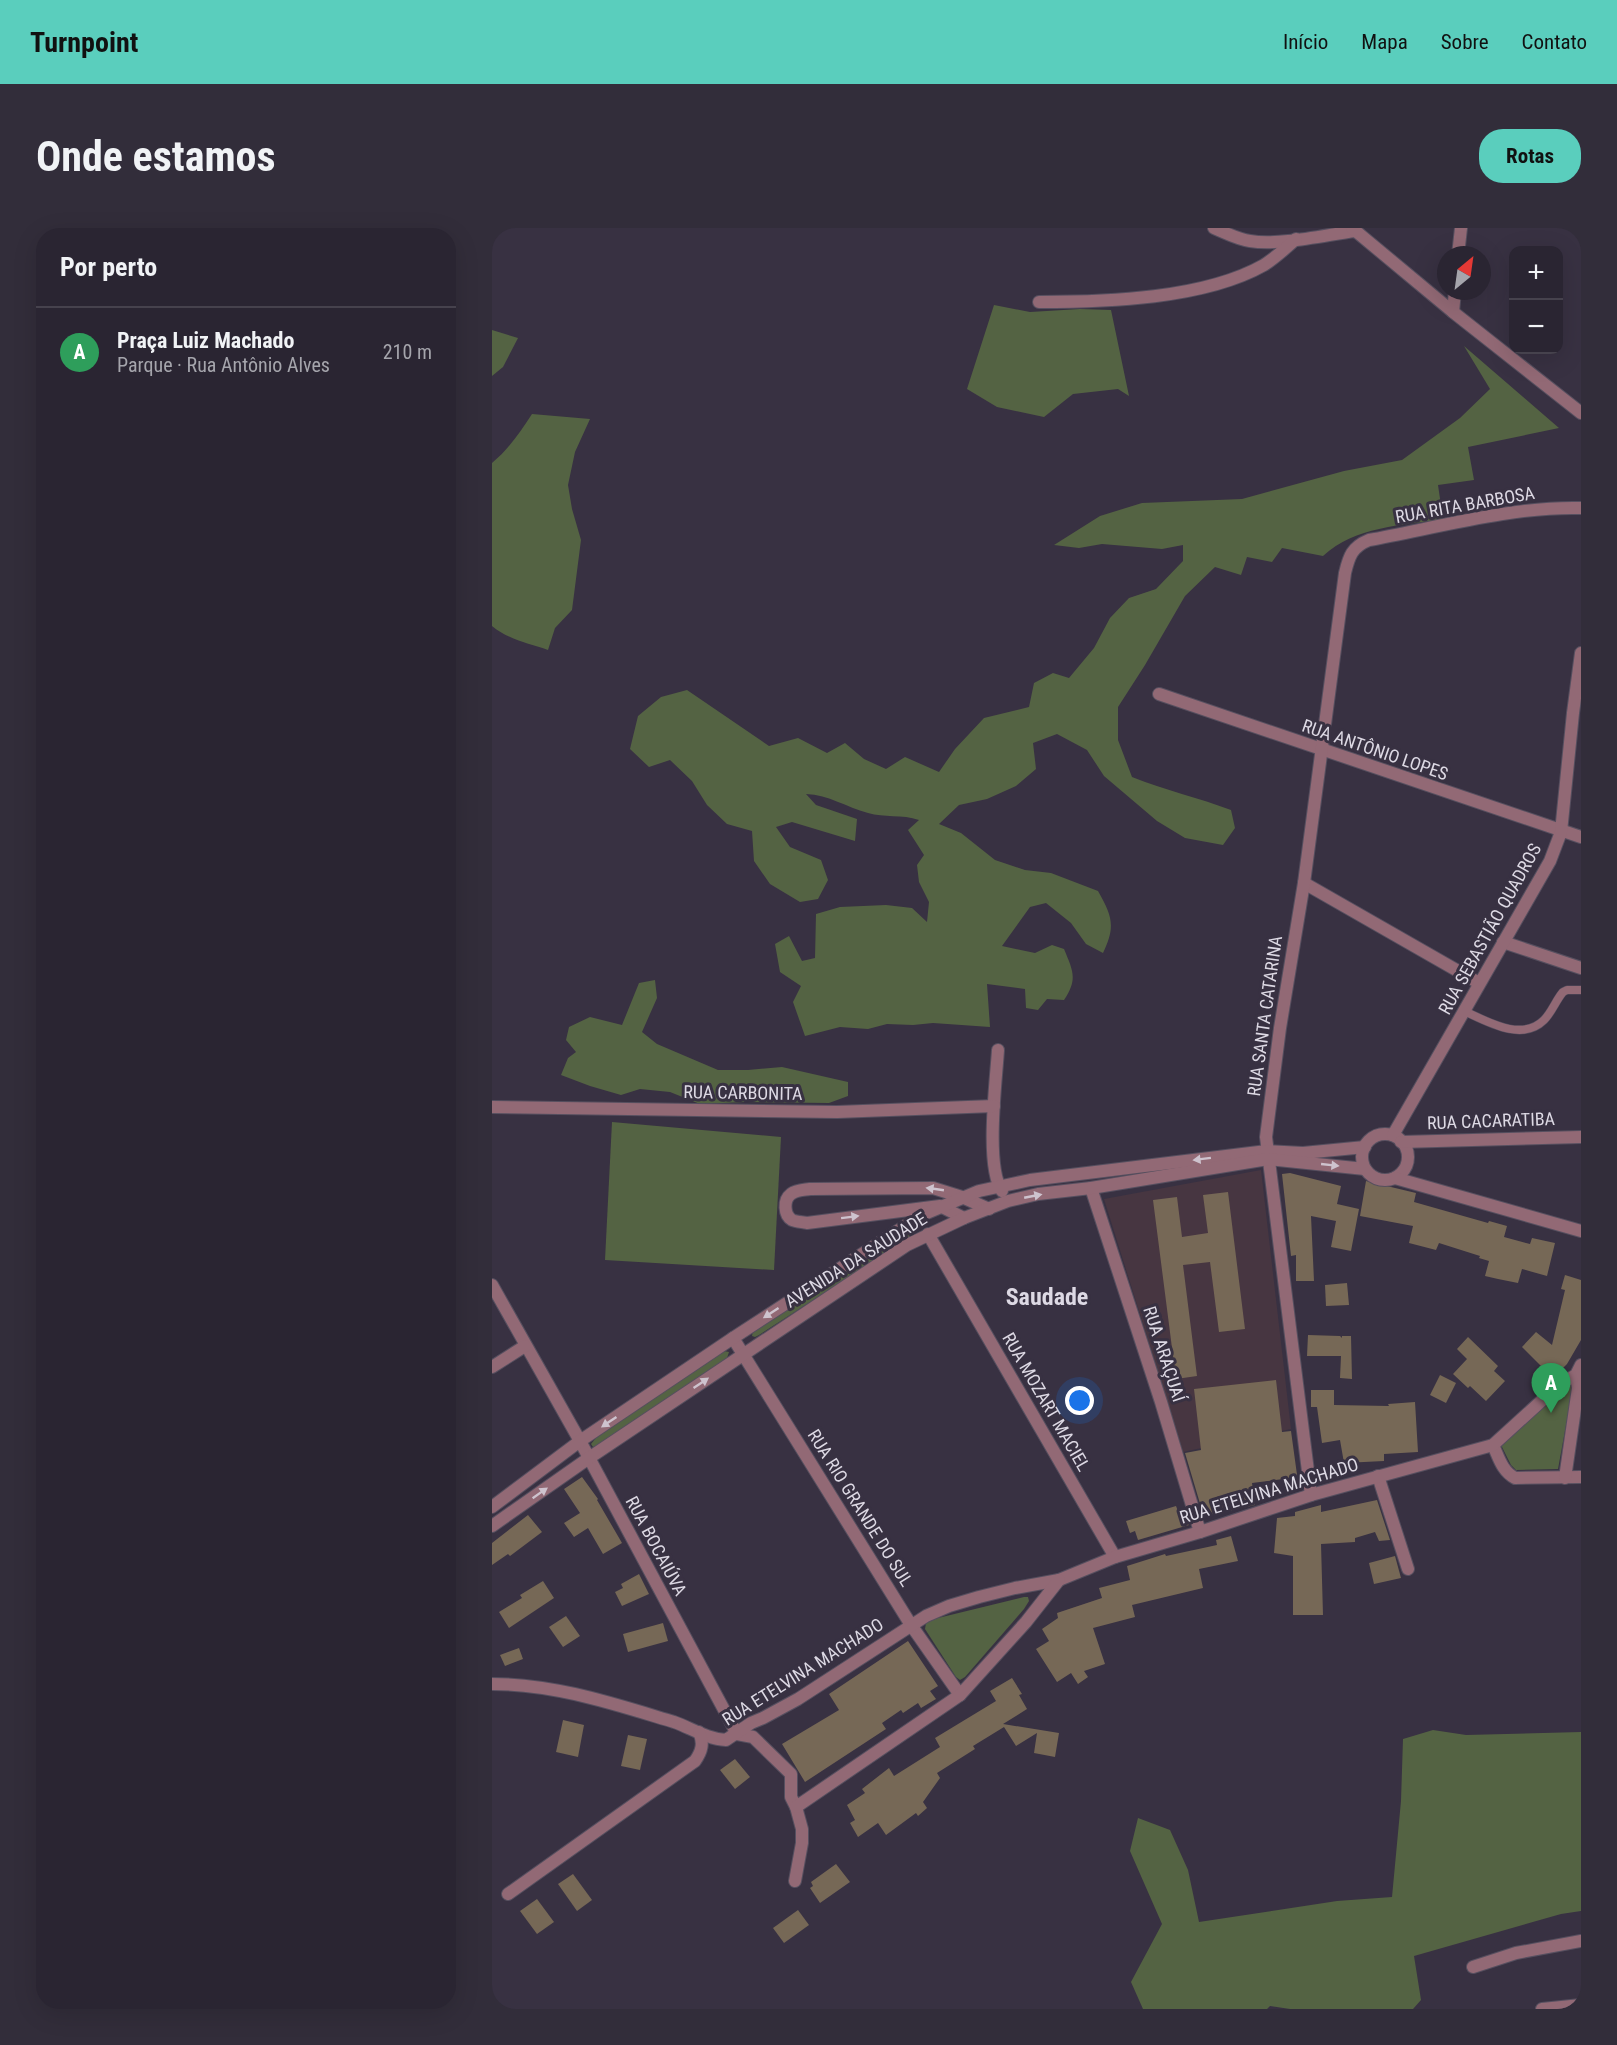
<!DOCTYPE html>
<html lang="pt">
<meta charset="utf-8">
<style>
:root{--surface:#2a2532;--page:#322d3a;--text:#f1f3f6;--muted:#a5a5ac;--line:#46424d;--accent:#5acebd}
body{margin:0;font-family:"Roboto Condensed",sans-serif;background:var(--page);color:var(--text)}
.controls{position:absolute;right:18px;top:18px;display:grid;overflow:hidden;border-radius:12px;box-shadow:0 6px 24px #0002}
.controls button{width:54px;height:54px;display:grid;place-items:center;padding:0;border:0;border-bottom:2px solid var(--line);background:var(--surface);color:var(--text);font:30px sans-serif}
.compass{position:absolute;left:945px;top:18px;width:54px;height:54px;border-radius:50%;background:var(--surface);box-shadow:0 6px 24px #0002;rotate:29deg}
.you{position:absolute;left:588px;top:1173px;width:21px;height:21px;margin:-15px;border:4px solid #fff;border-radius:50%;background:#1a73e8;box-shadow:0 0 0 9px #1a73e833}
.badge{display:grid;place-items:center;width:39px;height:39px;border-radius:50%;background:var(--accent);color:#fff;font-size:20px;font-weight:700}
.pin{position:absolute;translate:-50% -50px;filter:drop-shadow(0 2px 3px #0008)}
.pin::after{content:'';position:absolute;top:32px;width:21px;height:18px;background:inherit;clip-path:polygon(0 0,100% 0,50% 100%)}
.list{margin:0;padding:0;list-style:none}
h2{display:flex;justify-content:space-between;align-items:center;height:78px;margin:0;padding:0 24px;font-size:26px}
h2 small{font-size:20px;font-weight:400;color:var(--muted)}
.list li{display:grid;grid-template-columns:39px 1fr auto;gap:18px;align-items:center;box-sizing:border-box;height:90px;padding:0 24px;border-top:2px solid var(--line)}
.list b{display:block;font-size:22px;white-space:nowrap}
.list p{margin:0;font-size:20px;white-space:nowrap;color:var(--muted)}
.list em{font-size:20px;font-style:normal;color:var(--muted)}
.map{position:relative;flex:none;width:1089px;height:1781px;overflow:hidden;border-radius:24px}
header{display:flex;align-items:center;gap:36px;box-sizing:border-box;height:84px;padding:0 30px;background:var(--accent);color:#111}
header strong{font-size:28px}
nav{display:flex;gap:33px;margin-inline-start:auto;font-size:21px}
.intro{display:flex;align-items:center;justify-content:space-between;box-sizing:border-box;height:144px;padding:0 36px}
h1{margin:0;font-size:42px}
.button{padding:15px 27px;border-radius:24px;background:var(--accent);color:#111;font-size:21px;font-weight:700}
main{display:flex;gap:36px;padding:0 36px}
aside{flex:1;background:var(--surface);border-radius:24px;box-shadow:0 6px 24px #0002}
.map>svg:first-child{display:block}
</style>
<header>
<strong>Turnpoint</strong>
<nav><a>Início</a><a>Mapa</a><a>Sobre</a><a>Contato</a></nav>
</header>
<div class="intro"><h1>Onde estamos</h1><a class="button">Rotas</a></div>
<main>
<aside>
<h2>Por perto<small></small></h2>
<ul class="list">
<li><span class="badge" style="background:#2e9e5b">A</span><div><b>Praça Luiz Machado</b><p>Parque · Rua Antônio Alves</p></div><em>210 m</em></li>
</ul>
</aside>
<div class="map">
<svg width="1089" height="1781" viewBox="0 0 1089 1781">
<rect width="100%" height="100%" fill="#383142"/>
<polygon fill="#473641" points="769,942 799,1201 691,1224 612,971"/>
<g fill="#546343">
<polygon points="502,77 538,84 588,81 619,82 637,168 626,161 581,166 552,189 505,179 475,161"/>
<polygon points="0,102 26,110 11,139 0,148"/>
<path d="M972 118 1067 200 976 219 982 252 946 257 951 291C908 298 864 298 831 328L790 320 780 334 755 329 749 347 723 339 693 368 653 437 626 479V512L640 549C673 562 707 570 739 582L743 600 731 617 693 610 665 593 612 548 595 522 565 506 541 515 544 541 524 558 495 571 467 577 447 596 469 605 503 632 533 642 559 645 606 663C620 688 624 698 611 725L594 716 579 695 554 675 538 679 510 718 543 725 560 717 572 721C581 743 586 751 572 772L555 771 546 782 534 780 533 761 495 756 498 799 441 795 421 797 395 796 376 801 348 799 313 808 301 774 309 758 288 744 283 716 297 708 310 733 323 730 324 686 348 679 394 677 420 680 435 694 437 674 427 654 425 637 432 627 416 602 427 592C410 586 392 590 376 585 354 579 337 567 314 566L324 577 365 591 363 613 300 594 284 599 298 619 329 632 336 652 326 671 308 674 278 656 262 633 260 603 235 596 215 577 200 553 178 532 157 539 138 521 146 488 169 469 195 462 277 518 306 510 335 525 353 515 372 531 394 541 413 529 447 544 463 521 492 490 537 479 542 455 561 445 577 450 602 420 618 390 637 370 664 361 691 333V317L670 321 610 316 587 320 562 317 608 288 650 275 750 271 852 243 910 232 968 190 998 161Z"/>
<path d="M40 186 98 191 83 224 76 257 80 281 89 312 80 382 63 400 56 422C38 416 15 411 0 398V235C17 221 28 204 40 186Z"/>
<polygon points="163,752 165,770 150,804 165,816 226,842 256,842 290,839 356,854 356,868 337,875 253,874 208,876 178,864 148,861 129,867 98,858 69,847 76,830 84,824 74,812 77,799 98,789 130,797 147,755"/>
<polygon points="120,894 289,909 282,1042 113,1032"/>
<polygon points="418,1001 423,1002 424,1004 422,1007 267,1107 263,1109 260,1108 261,1103"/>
<polygon points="232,1123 237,1124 235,1130 104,1218 101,1219 99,1216 104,1210"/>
<polygon points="1079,1154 1081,1159 1066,1241 1024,1242 1019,1237 1009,1217"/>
<polygon points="532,1369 536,1369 537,1373 532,1381 473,1449 468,1452 464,1449 433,1401 434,1395 442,1391"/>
<polygon points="941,1502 974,1507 1089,1504 1089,1683 1069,1686 922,1728 929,1772 921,1781 798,1781 778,1778 775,1781 651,1781 639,1754 670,1696 638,1623 646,1590 678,1602 696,1642 707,1694 845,1673 900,1669 909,1573 911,1511"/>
</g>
<g fill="#766856">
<polygon points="798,945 849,958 845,976 867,981 859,1023 839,1019 844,993 819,988 822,1053 804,1053 804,1027 799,1028 790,946"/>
<polygon points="874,953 924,965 922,974 996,995 997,993 1015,998 1012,1009 1038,1016 1040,1010 1063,1015 1055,1048 1030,1041 1026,1055 1006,1051 993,1048 997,1033 987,1030 988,1028 947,1015 944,1022 917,1015 921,998 868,988"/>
<polygon points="736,964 753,1101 727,1104 718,1034 691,1037 705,1148 684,1151 661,972 685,969 690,1009 716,1005 711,967"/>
<polygon points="1073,1047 1089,1052 1089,1112 1075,1136 1053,1158 1041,1146 1049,1138 1030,1119 1044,1104 1060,1117 1073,1062 1069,1061"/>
<polygon points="855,1055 857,1077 834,1078 833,1057"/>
<polygon points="816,1107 848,1108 850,1110 850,1108 859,1108 860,1151 848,1150 849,1128 815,1128"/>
<polygon points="976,1109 1006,1138 1002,1143 1013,1153 994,1173 978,1158 976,1160 961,1146 975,1131 965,1121"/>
<polygon points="948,1147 964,1155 954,1175 938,1167"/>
<polygon points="784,1152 790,1204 799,1203 806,1254 792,1257 791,1251 760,1255 763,1277 712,1289 693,1225 709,1222 702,1161"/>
<polygon points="819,1162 842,1162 842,1177 897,1178 896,1176 923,1174 926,1224 892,1226 892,1233 852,1235 848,1212 830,1215 825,1179 819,1179"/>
<polygon points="90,1249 106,1271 105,1272 130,1315 111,1326 96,1300 82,1309 72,1295 88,1285 72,1261"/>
<polygon points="885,1272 898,1312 887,1313 883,1304 863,1310 863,1314 829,1316 831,1387 801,1387 801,1328 782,1325 785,1290 803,1288 803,1284 829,1277 829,1284"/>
<polygon points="684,1278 687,1286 693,1284 697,1297 646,1312 643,1303 638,1305 634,1293"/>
<polygon points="36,1287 50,1304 18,1328 16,1326 0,1337 0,1315"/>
<polygon points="739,1308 746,1333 707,1341 711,1360 640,1377 643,1389 601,1400 613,1436 592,1443 596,1449 586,1456 579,1445 565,1454 544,1421 557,1413 550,1401 566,1390 565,1385 610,1370 607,1360 638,1352 635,1338 673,1326 674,1328 725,1317 724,1312"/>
<polygon points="903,1328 909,1350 882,1356 877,1335"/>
<polygon points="147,1346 157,1366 130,1378 123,1364 131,1360 129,1356"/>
<polygon points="51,1353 62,1370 17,1400 7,1384 30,1370 28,1367"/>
<polygon points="74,1388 88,1408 71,1419 57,1399"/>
<polygon points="171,1395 176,1413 136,1424 131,1406"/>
<polygon points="416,1413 446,1458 438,1463 444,1471 429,1480 426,1475 411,1485 409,1482 390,1495 394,1501 313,1554 290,1516 347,1482 337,1466"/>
<polygon points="27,1420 31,1431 13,1438 8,1427"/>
<polygon points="520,1450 530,1466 527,1467 535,1481 511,1496 567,1505 563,1529 542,1525 545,1505 524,1518 512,1499 481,1518 483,1521 445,1545 448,1550 431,1574 435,1580 426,1588 424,1585 394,1607 386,1595 366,1609 358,1595 363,1592 355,1577 373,1565 370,1561 397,1540 402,1548 448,1519 443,1510 504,1473 498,1463"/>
<polygon points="71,1492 92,1497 86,1529 64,1524"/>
<polygon points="136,1507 155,1511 148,1542 129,1538"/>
<polygon points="243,1531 258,1549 243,1561 228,1542"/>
<polygon points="344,1636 358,1654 328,1675 318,1660 321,1658 319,1654"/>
<polygon points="81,1646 100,1672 85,1683 66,1656"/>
<polygon points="45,1671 62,1694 45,1706 28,1683"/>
<polygon points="306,1682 317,1697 292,1715 281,1700"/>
</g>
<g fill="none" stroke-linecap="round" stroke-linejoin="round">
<g stroke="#564f5f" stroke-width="9">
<path id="service" d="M972 783C996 794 1030 814 1052 792 1060 784 1064 772 1071 764L1075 762H1089"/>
</g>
<g stroke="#564f5f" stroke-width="14">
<g id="minor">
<path d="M722 0C734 5 745 11 758 13 787 18 833 7 863 3"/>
<polyline points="966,27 969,0"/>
<path d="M547 74C614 74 712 71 772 37 783 30 794 20 804 11"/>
<polyline points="961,84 963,63"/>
<polyline points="667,466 1089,609"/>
<polyline points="812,655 987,755"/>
<polyline points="1011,714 1089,740"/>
<path d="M506 822C504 854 493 938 510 963"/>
<polyline points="0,879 345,884 502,878"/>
<polyline points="599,960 669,1174 708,1304"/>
<path d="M472 990 448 978 315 995C311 994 304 994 300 992 292 987 291 972 299 966 304 962 312 962 318 961L441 960 470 969 497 981"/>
<polyline points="436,1006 623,1329"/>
<polyline points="0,1057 88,1213 245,1506 261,1509 299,1546 299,1569 304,1579 310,1601 310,1615 303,1653"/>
<polyline points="241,1110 419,1397 468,1467"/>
<polyline points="0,1139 33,1118"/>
<path d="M1001 1217C1007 1230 1010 1243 1023 1250L1089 1249"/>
<polyline points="886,1248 916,1341"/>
<polyline points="1073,1250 1086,1160 1084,1147"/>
<path d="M819 1267 774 909 788 800 812 655 853 345C857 328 860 319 877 312 943 300 1022 278 1089 280"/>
<polyline points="0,1279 88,1213 241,1110 430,987 487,963 538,952 775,923 811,925 873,919"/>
<polyline points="0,1298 97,1230 415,1017 472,990 516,973 546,966 599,960 776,931 873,941"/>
<path d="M0 1456C63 1456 122 1476 182 1494 199 1500 215 1511 234 1512L259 1495 271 1490 306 1471 434 1388 457 1378 487 1369 523 1360 567 1352 623 1329 708 1304 819 1267 1001 1217 1068 1156 1084 1147 1089 1137"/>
<polyline points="304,1579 468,1467 534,1394 567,1352"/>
<path d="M16 1666 203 1533C210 1523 212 1515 207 1504"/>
<polyline points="981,1739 1024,1725 1089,1713"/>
<polyline points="1050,1781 1089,1777"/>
</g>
</g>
<g stroke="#564f5f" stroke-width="14">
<g id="tertiary">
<polyline points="860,0 961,84 1089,185"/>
<circle cx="893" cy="929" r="23"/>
<polyline points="901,907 1058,633 1069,604 1081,485 1089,425"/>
<polyline points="909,914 1089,909"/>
<polyline points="903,950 1089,1003"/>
</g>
</g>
<use href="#service" stroke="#926975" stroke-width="8"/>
<use href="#minor" stroke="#926975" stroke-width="12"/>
<use href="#tertiary" stroke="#926975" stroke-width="12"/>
</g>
<defs><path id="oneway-solid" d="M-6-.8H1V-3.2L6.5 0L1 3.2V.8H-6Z" transform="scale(1.5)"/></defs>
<g fill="#cec3ce">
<use href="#oneway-solid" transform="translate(710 931) rotate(173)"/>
<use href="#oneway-solid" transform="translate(838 937) rotate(6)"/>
<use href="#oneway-solid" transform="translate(443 961) rotate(-172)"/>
<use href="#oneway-solid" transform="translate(541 968) rotate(-11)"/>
<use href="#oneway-solid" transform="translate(358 989) rotate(-7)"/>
<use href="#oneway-solid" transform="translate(279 1085) rotate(147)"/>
<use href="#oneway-solid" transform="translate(209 1155) rotate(-34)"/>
<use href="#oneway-solid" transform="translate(117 1194) rotate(146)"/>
<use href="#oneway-solid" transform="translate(48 1265) rotate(-35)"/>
</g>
<g text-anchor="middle" stroke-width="6" stroke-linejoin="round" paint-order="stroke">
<g font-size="18" fill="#ddd9e4" stroke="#383142">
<text transform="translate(973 277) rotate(-10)" y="6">RUA RITA BARBOSA</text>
<text transform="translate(883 522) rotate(19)" y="6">RUA ANTÔNIO LOPES</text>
<text transform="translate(998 701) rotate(-61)" y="6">RUA SEBASTIÃO QUADROS</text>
<text transform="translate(773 788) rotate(-82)" y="6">RUA SANTA CATARINA</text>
<text transform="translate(251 865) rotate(1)" y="6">RUA CARBONITA</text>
<text transform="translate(999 893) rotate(-2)" y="6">RUA CACARATIBA</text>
<text transform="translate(364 1032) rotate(-32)" y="6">AVENIDA DA SAUDADE</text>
<text transform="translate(672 1126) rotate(72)" y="6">RUA ARAÇUAÍ</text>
<text transform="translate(554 1174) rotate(60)" y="6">RUA MOZART MACIEL</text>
<text transform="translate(777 1263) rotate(-17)" y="6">RUA ETELVINA MACHADO</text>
<text transform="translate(368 1280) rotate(58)" y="6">RUA RIO GRANDE DO SUL</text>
<text transform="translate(164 1318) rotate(62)" y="6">RUA BOCAIÚVA</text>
<text transform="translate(311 1444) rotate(-32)" y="6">RUA ETELVINA MACHADO</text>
</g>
<g font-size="24" font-weight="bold" fill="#ddd9e4" stroke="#383142">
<text x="555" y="1077">Saudade</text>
</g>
</g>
</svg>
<div class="controls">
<button>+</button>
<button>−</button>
</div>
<svg class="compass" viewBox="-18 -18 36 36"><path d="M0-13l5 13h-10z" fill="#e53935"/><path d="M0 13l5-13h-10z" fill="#a5a5ac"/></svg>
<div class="you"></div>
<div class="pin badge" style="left:1059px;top:1185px;background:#2e9e5b">A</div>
</div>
</main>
